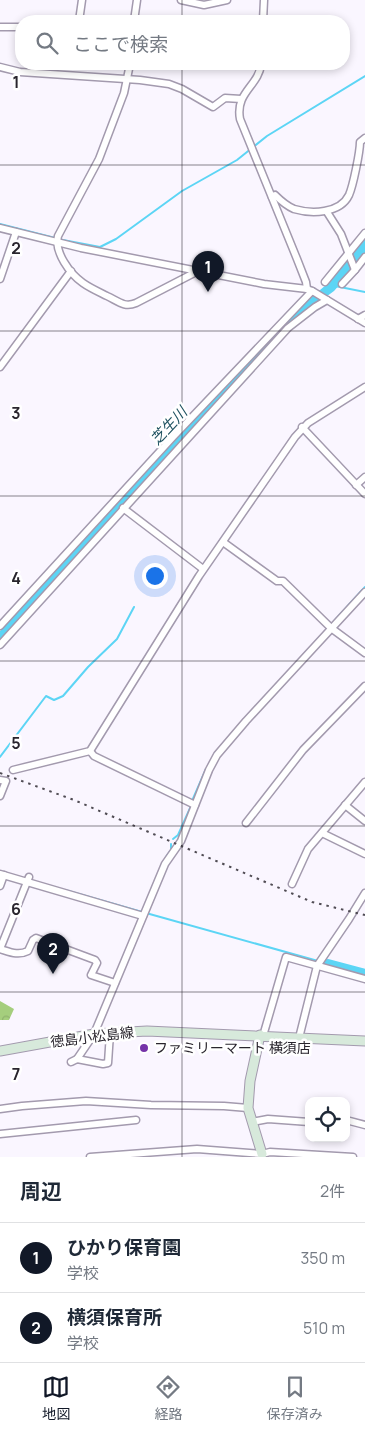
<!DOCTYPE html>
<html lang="ja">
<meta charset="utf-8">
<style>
:root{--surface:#fff;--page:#f2f2f3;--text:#1f2937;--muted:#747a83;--line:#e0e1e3;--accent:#111827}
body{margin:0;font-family:Manrope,"Noto Sans JP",sans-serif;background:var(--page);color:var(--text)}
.controls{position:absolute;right:15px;bottom:15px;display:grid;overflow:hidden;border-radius:10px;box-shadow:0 2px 8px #0003}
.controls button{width:45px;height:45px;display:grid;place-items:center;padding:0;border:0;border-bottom:1px solid var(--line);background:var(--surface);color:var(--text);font:25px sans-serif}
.you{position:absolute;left:154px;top:575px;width:18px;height:18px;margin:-12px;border:4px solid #fff;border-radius:50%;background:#1a73e8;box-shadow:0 0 0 8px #1a73e833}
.badge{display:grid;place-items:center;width:32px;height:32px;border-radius:50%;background:var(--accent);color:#fff;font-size:16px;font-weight:700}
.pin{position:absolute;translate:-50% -41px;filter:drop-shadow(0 1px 2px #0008)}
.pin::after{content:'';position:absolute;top:26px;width:18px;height:15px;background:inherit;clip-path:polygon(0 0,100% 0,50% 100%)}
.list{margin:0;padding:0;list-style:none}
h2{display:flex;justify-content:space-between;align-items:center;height:65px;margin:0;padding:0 20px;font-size:21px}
h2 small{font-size:16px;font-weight:400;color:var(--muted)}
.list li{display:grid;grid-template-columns:32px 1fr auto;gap:15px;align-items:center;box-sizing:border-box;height:70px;padding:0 20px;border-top:1px solid var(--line)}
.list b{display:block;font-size:19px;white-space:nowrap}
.list p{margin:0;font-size:16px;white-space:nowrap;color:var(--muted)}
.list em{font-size:16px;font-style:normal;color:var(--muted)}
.icon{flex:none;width:28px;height:28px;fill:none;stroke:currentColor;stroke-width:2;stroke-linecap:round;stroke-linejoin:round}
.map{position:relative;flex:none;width:365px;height:1157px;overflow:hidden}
.search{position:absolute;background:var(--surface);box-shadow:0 2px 8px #0003;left:15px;right:15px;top:15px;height:55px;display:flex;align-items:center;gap:12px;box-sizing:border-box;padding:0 18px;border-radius:20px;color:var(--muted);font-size:19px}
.sheet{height:205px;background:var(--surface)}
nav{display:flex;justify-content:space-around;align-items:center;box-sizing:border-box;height:70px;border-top:1px solid var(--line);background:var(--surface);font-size:14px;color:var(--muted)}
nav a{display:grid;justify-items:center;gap:2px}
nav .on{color:var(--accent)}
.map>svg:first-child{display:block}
</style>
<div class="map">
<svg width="365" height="1157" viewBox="0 0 365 1157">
<defs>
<pattern id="forest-crowns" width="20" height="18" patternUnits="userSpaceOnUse" patternTransform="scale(1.25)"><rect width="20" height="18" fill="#a5ce7d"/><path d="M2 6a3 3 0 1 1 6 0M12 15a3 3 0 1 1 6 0" fill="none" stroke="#8eb16c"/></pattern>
</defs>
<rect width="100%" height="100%" fill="#faf6ff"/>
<polygon fill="url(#forest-crowns)" points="0,1001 14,1009 9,1020 0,1020"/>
<polygon fill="#5cd5f5" points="365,237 365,254 351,272 334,291 296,319 0,643 0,631 203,410 302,305 326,285"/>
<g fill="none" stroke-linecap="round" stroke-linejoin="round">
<g stroke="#5cd5f5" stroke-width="2">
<polyline points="0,224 63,240 100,247 116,239 182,191 237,160 267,136 365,76"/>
<polyline points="335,286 365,292"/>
<polyline points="298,661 365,587"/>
<polyline points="0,757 46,696 54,700 63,696 88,667 117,639 134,607"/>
<polyline points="192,801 206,769"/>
<polyline points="173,839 178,835 191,806"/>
<polyline points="166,857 171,850 171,844"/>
<polyline points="65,890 142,912"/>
<polyline points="146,913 318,961"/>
<polyline points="322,962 328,964"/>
</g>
<polyline stroke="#5cd5f5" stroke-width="10" points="328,964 365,974"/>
<g stroke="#a39aae" stroke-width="9">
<g id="street">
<polyline points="181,0 204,5 227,0"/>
<polyline points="79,21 82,0"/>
<polyline points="134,21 137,0"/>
<polyline points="263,21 264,0"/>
<polyline points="0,27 21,27"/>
<path d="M130 64 124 93 99 159 58 236C54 252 70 274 83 283 90 288 99 292 107 296 118 301 124 308 136 303L198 271"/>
<path d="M261 64C259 86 235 92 240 119L297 259 306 282 307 289"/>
<polyline points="0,67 20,72 140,80 169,84 182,89 213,107 225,98 241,99"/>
<path d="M272 197 275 195C280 200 287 206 294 209 311 214 340 214 349 195 353 186 360 152 360 142L365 138"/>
<polyline points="327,212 341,234 355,270 365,257"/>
<polyline points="0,228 81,248 264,284 307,289 314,292 365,323"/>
<polyline points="0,279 16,232"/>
<polyline points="325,282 365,233"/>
<polyline points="342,284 355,270"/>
<polyline points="358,319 365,315"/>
<polyline points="0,367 71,271"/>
<polyline points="302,427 365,494"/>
<polyline points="356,485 365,477"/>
<polyline points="123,508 203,569"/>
<polyline points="223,542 277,581 283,581 331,628 365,653"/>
<polyline points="0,626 173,437 312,291"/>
<polyline points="0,645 288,328 315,307 327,300"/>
<polyline points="90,751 94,756 195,805"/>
<polyline points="13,770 90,751 199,576 295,437 308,423 365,387"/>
<polyline points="0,780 6,781 0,796"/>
<polyline points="345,805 365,821"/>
<polyline points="246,823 303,750 365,686"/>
<polyline points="322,833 365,854"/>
<polyline points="0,874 143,916"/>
<polyline points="292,884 308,849 365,782"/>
<polyline points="0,886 4,875"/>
<path d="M0 949C10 952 18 956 28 951L33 940 36 938 95 960 97 963 91 975 115 983"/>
<polyline points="0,949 29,877"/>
<polyline points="263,1036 286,957 365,979"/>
<polyline points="299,1038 317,966 349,919 365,893"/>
<polyline points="77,1059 94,1034 165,864 181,841 209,770 217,755 246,721 365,592"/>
<polyline points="71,1062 77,1059 103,1064 108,1063 110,1033"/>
<polyline points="0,1109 22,1106 86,1101 151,1105 224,1106 248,1108"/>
<polyline points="346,1120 365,1125"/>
<polyline points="252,1122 268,1119 309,1122"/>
<polyline points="0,1134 136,1120"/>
<polyline points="90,1157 197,1149 262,1154 270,1152 353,1157"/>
</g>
</g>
<g stroke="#a39aae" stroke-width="11">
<g id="secondary">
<polyline points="260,1035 250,1081 248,1108 262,1154"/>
<polyline points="0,1051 94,1034 147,1031 365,1041"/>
</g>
</g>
<use href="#street" stroke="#fff" stroke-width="6"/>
<use href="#secondary" stroke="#d7e9db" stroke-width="9"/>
<polyline stroke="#504c54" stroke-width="2" stroke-dasharray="2.5 5" stroke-linecap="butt" points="0,773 74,800 312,902 365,915"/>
</g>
<path fill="none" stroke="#29252d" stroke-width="1" stroke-opacity="0.55" d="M182 0V21M182 64V1157M0 165H365M0 331H365M0 496H365M0 661H365M0 826H365M0 992H365"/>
<circle fill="#7533a8" stroke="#fff" stroke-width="2" cx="144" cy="1048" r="5"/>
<g text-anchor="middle" stroke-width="5" stroke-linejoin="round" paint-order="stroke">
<g font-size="14" fill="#29252d" stroke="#fff">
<text transform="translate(92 1037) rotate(-7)" y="5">徳島小松島線</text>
</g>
<g font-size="14" fill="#29252d" stroke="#fff" text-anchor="start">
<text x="154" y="1053">ファミリーマート 横須店</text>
</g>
<g font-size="15" font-style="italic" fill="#1f5260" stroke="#fff">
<text transform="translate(169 426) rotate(-47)" y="5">芝生川</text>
</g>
</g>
<g font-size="16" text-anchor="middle" font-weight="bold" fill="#29252d" stroke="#fff" stroke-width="5" stroke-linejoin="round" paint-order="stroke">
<text x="16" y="88">1</text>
<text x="16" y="254">2</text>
<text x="16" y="419">3</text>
<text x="16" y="584">4</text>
<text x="16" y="749">5</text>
<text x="16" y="915">6</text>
<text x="16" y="1080">7</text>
</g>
</svg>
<div class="controls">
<button><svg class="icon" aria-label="locate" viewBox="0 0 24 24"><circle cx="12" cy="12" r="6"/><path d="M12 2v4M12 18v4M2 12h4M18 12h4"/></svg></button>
</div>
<div class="you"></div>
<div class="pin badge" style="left:208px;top:292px">1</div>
<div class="pin badge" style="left:53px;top:974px">2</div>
<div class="search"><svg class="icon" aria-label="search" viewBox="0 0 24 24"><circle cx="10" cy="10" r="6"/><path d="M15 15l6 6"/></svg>ここで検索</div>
</div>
<section class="sheet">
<h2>周辺<small>2件</small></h2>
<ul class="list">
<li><span class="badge">1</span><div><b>ひかり保育園</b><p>学校</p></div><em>350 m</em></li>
<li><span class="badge">2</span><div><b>横須保育所</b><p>学校</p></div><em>510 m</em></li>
</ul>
</section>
<nav>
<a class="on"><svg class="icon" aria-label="map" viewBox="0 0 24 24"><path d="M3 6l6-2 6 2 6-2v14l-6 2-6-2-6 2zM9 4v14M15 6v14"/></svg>地図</a>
<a><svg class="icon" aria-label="directions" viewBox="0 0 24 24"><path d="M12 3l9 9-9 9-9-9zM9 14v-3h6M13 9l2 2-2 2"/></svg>経路</a>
<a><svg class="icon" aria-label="saved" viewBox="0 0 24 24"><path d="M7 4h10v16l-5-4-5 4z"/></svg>保存済み</a>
</nav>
